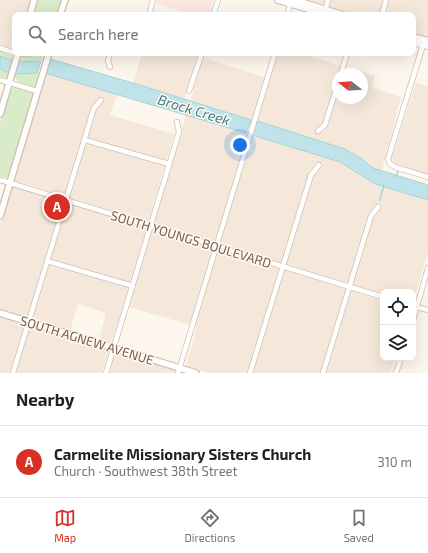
<!DOCTYPE html>
<meta charset="utf-8">
<style>
:root{--surface:#fff;--page:#f6f6f6;--text:#202124;--muted:#757577;--line:#e0e0e0;--accent:#d93025}
body{margin:0;font-family:"Exo 2",sans-serif;background:var(--page);color:var(--text)}
.controls{position:absolute;right:12px;bottom:12px;display:grid;overflow:hidden;border-radius:8px;box-shadow:0 4px 16px #0002}
.controls button{width:36px;height:36px;display:grid;place-items:center;padding:0;border:0;border-bottom:1px solid var(--line);background:var(--surface);color:var(--text);font:20px sans-serif}
.compass{position:absolute;left:332px;top:68px;width:36px;height:36px;border-radius:50%;background:var(--surface);box-shadow:0 4px 16px #0002;rotate:287deg}
.you{position:absolute;left:240px;top:145px;width:14px;height:14px;margin:-10px;border:3px solid #fff;border-radius:50%;background:#1a73e8;box-shadow:0 0 0 6px #1a73e833}
.badge{display:grid;place-items:center;width:26px;height:26px;border-radius:50%;background:var(--accent);color:#fff;font-size:13px;font-weight:700}
.pin{position:absolute;translate:-50% -50%;border:2px solid #fff;box-shadow:0 1px 4px #0006}
.list{margin:0;padding:0;list-style:none}
h2{display:flex;justify-content:space-between;align-items:center;height:52px;margin:0;padding:0 16px;font-size:17px}
h2 small{font-size:13px;font-weight:400;color:var(--muted)}
.list li{display:grid;grid-template-columns:26px 1fr auto;gap:12px;align-items:center;box-sizing:border-box;height:72px;padding:0 16px;border-top:1px solid var(--line)}
.list b{display:block;font-size:15px;white-space:nowrap}
.list p{margin:0;font-size:13px;white-space:nowrap;color:var(--muted)}
.list em{font-size:13px;font-style:normal;color:var(--muted)}
.icon{flex:none;width:22px;height:22px;fill:none;stroke:currentColor;stroke-width:2;stroke-linecap:round;stroke-linejoin:round}
.map{position:relative;flex:none;width:428px;height:373px;overflow:hidden}
.search{position:absolute;background:var(--surface);box-shadow:0 4px 16px #0002;left:12px;right:12px;top:12px;height:44px;display:flex;align-items:center;gap:10px;box-sizing:border-box;padding:0 14px;border-radius:8px;color:var(--muted);font-size:15px}
.sheet{height:124px;background:var(--surface)}
nav{display:flex;justify-content:space-around;align-items:center;box-sizing:border-box;height:56px;border-top:1px solid var(--line);background:var(--surface);font-size:11px;color:var(--muted)}
nav a{display:grid;justify-items:center;gap:2px}
nav .on{color:var(--accent)}
.map>svg:first-child{display:block}
</style>
<div class="map">
<svg width="428" height="373" viewBox="0 0 428 373">
<rect width="100%" height="100%" fill="#fdf6ec"/>
<g fill="#f5e8da" fill-rule="evenodd">
<polygon points="0,0 32,0 27,15 15,15 15,48 11,49 0,45"/>
<polygon points="296,0 428,0 428,40 413,36 413,15 345,15"/>
<polygon points="142,53 198,53 184,99 133,83"/>
<path d="M278 53H309L308 56 375 76 372 88 401 97 382 171 373 168 362 159 345 149 190 101 203 58 270 79ZM338 74H362V98H338Z"/>
<polygon points="45,73 117,94 110,115 174,134 127,295 112,341 108,343 99,340 106,313 78,304 70,331 0,310 0,224"/>
<polygon points="416,83 428,86 428,175 395,164 392,158"/>
<polygon points="186,115 340,162 375,184 428,200 428,253 413,301 413,292 383,292 383,358 395,358 390,373 209,373 186,366 197,327 129,307"/>
<polygon points="0,316 107,349 109,352 102,373 0,373"/>
<polygon points="118,353 183,373 108,373 114,355"/>
</g>
<polygon fill="#fde8e0" points="158,0 213,0 209,15 194,15 157,4"/>
<g fill="#d8ecc9">
<polygon points="37,0 63,0 58,15 32,15"/>
<polygon points="0,51 12,56 13,59 9,76 5,78 0,76"/>
<polygon points="40,55 44,58 43,60 19,62 22,57"/>
<polygon points="40,73 37,81 34,87 18,82 15,78 15,74"/>
<polygon points="15,87 31,92 33,94 33,97 10,176 5,178 0,177 0,123 10,90"/>
</g>
<g fill="#bfe3e8" stroke="#a5d3da">
<polygon points="0,56 13,61 10,73 0,69"/>
<polygon points="50,59 133,83 251,120 246,133 45,73"/>
<polygon points="41,61 37,73 15,74 19,62"/>
<polygon points="257,121 345,149 362,159 373,168 428,185 428,200 375,184 340,162 252,135"/>
</g>
<g fill="none" stroke-linecap="round" stroke-linejoin="round">
<g stroke="#a5d3da" stroke-width="1.5">
<polyline points="396,177 398,171"/>
<polyline points="380,200 384,185"/>
</g>
<g stroke="#d1beb0" stroke-width="6">
<g id="minor">
<polyline points="325,12 328,0"/>
<polyline points="149,15 153,0"/>
<polyline points="213,15 218,0"/>
<polyline points="287,15 291,2"/>
<polyline points="382,15 386,0"/>
<polyline points="426,44 423,45 388,159 390,164 395,167 428,177"/>
<polyline points="0,48 15,53"/>
<polyline points="16,53 25,54 33,53"/>
<polyline points="110,53 108,61 110,67"/>
<polyline points="341,74 347,53"/>
<polyline points="0,80 37,91"/>
<polyline points="189,91 202,53"/>
<polyline points="318,131 325,125 338,83"/>
<polyline points="85,140 169,164"/>
<polyline points="0,180 383,297"/>
<polyline points="47,261 133,286"/>
<polyline points="413,306 428,310"/>
<polyline points="413,320 428,268"/>
<polyline points="13,373 94,108 101,100"/>
<polyline points="106,373 179,132 177,122"/>
<polyline points="178,373 275,53"/>
<polyline points="250,373 311,175 319,165"/>
<polyline points="323,373 371,216 378,207"/>
<polyline points="396,373 401,358"/>
</g>
</g>
<g stroke="#d1beb0" stroke-width="8">
<g id="tertiary">
<polyline points="30,15 34,0"/>
<polyline points="60,15 65,0"/>
<polyline points="0,114 18,53"/>
<polyline points="0,216 49,53"/>
<polyline points="0,313 196,373"/>
</g>
</g>
<g stroke="#d6c0b0" stroke-width="8">
<g id="secondary">
<polyline points="278,0 328,15"/>
<polyline points="294,0 343,15"/>
<polyline points="413,37 428,41"/>
<polyline points="413,42 428,46"/>
</g>
</g>
<use href="#minor" stroke="#fff" stroke-width="4.5"/>
<use href="#tertiary" stroke="#fff" stroke-width="5.5"/>
<use href="#secondary" stroke="#fff" stroke-width="6"/>
</g>
<g text-anchor="middle" stroke-width="3" stroke-linejoin="round" paint-order="stroke">
<g font-size="13" fill="#7a5c4d" stroke="#fffaf3">
<text transform="translate(191 239) rotate(17)" y="5">SOUTH YOUNGS BOULEVARD</text>
<text transform="translate(87 340) rotate(17)" y="5">SOUTH AGNEW AVENUE</text>
</g>
<g font-size="14" font-style="italic" fill="#437c86" stroke="#fffaf3">
<text transform="translate(194 110) rotate(17)" y="5">Brock Creek</text>
</g>
</g>
</svg>
<div class="controls">
<button><svg class="icon" aria-label="locate" viewBox="0 0 24 24"><circle cx="12" cy="12" r="6"/><path d="M12 2v4M12 18v4M2 12h4M18 12h4"/></svg></button>
<button><svg class="icon" aria-label="layers" viewBox="0 0 24 24"><path d="M12 4l9 5-9 5-9-5zM3 14l9 5 9-5"/></svg></button>
</div>
<svg class="compass" viewBox="-18 -18 36 36"><path d="M0-13l5 13h-10z" fill="#e53935"/><path d="M0 13l5-13h-10z" fill="#757577"/></svg>
<div class="you"></div>
<div class="pin badge" style="left:57px;top:207px">A</div>
<div class="search"><svg class="icon" aria-label="search" viewBox="0 0 24 24"><circle cx="10" cy="10" r="6"/><path d="M15 15l6 6"/></svg>Search here</div>
</div>
<section class="sheet">
<h2>Nearby<small></small></h2>
<ul class="list">
<li><span class="badge">A</span><div><b>Carmelite Missionary Sisters Church</b><p>Church · Southwest 38th Street</p></div><em>310 m</em></li>
</ul>
</section>
<nav>
<a class="on"><svg class="icon" aria-label="map" viewBox="0 0 24 24"><path d="M3 6l6-2 6 2 6-2v14l-6 2-6-2-6 2zM9 4v14M15 6v14"/></svg>Map</a>
<a><svg class="icon" aria-label="directions" viewBox="0 0 24 24"><path d="M12 3l9 9-9 9-9-9zM9 14v-3h6M13 9l2 2-2 2"/></svg>Directions</a>
<a><svg class="icon" aria-label="saved" viewBox="0 0 24 24"><path d="M7 4h10v16l-5-4-5 4z"/></svg>Saved</a>
</nav>
